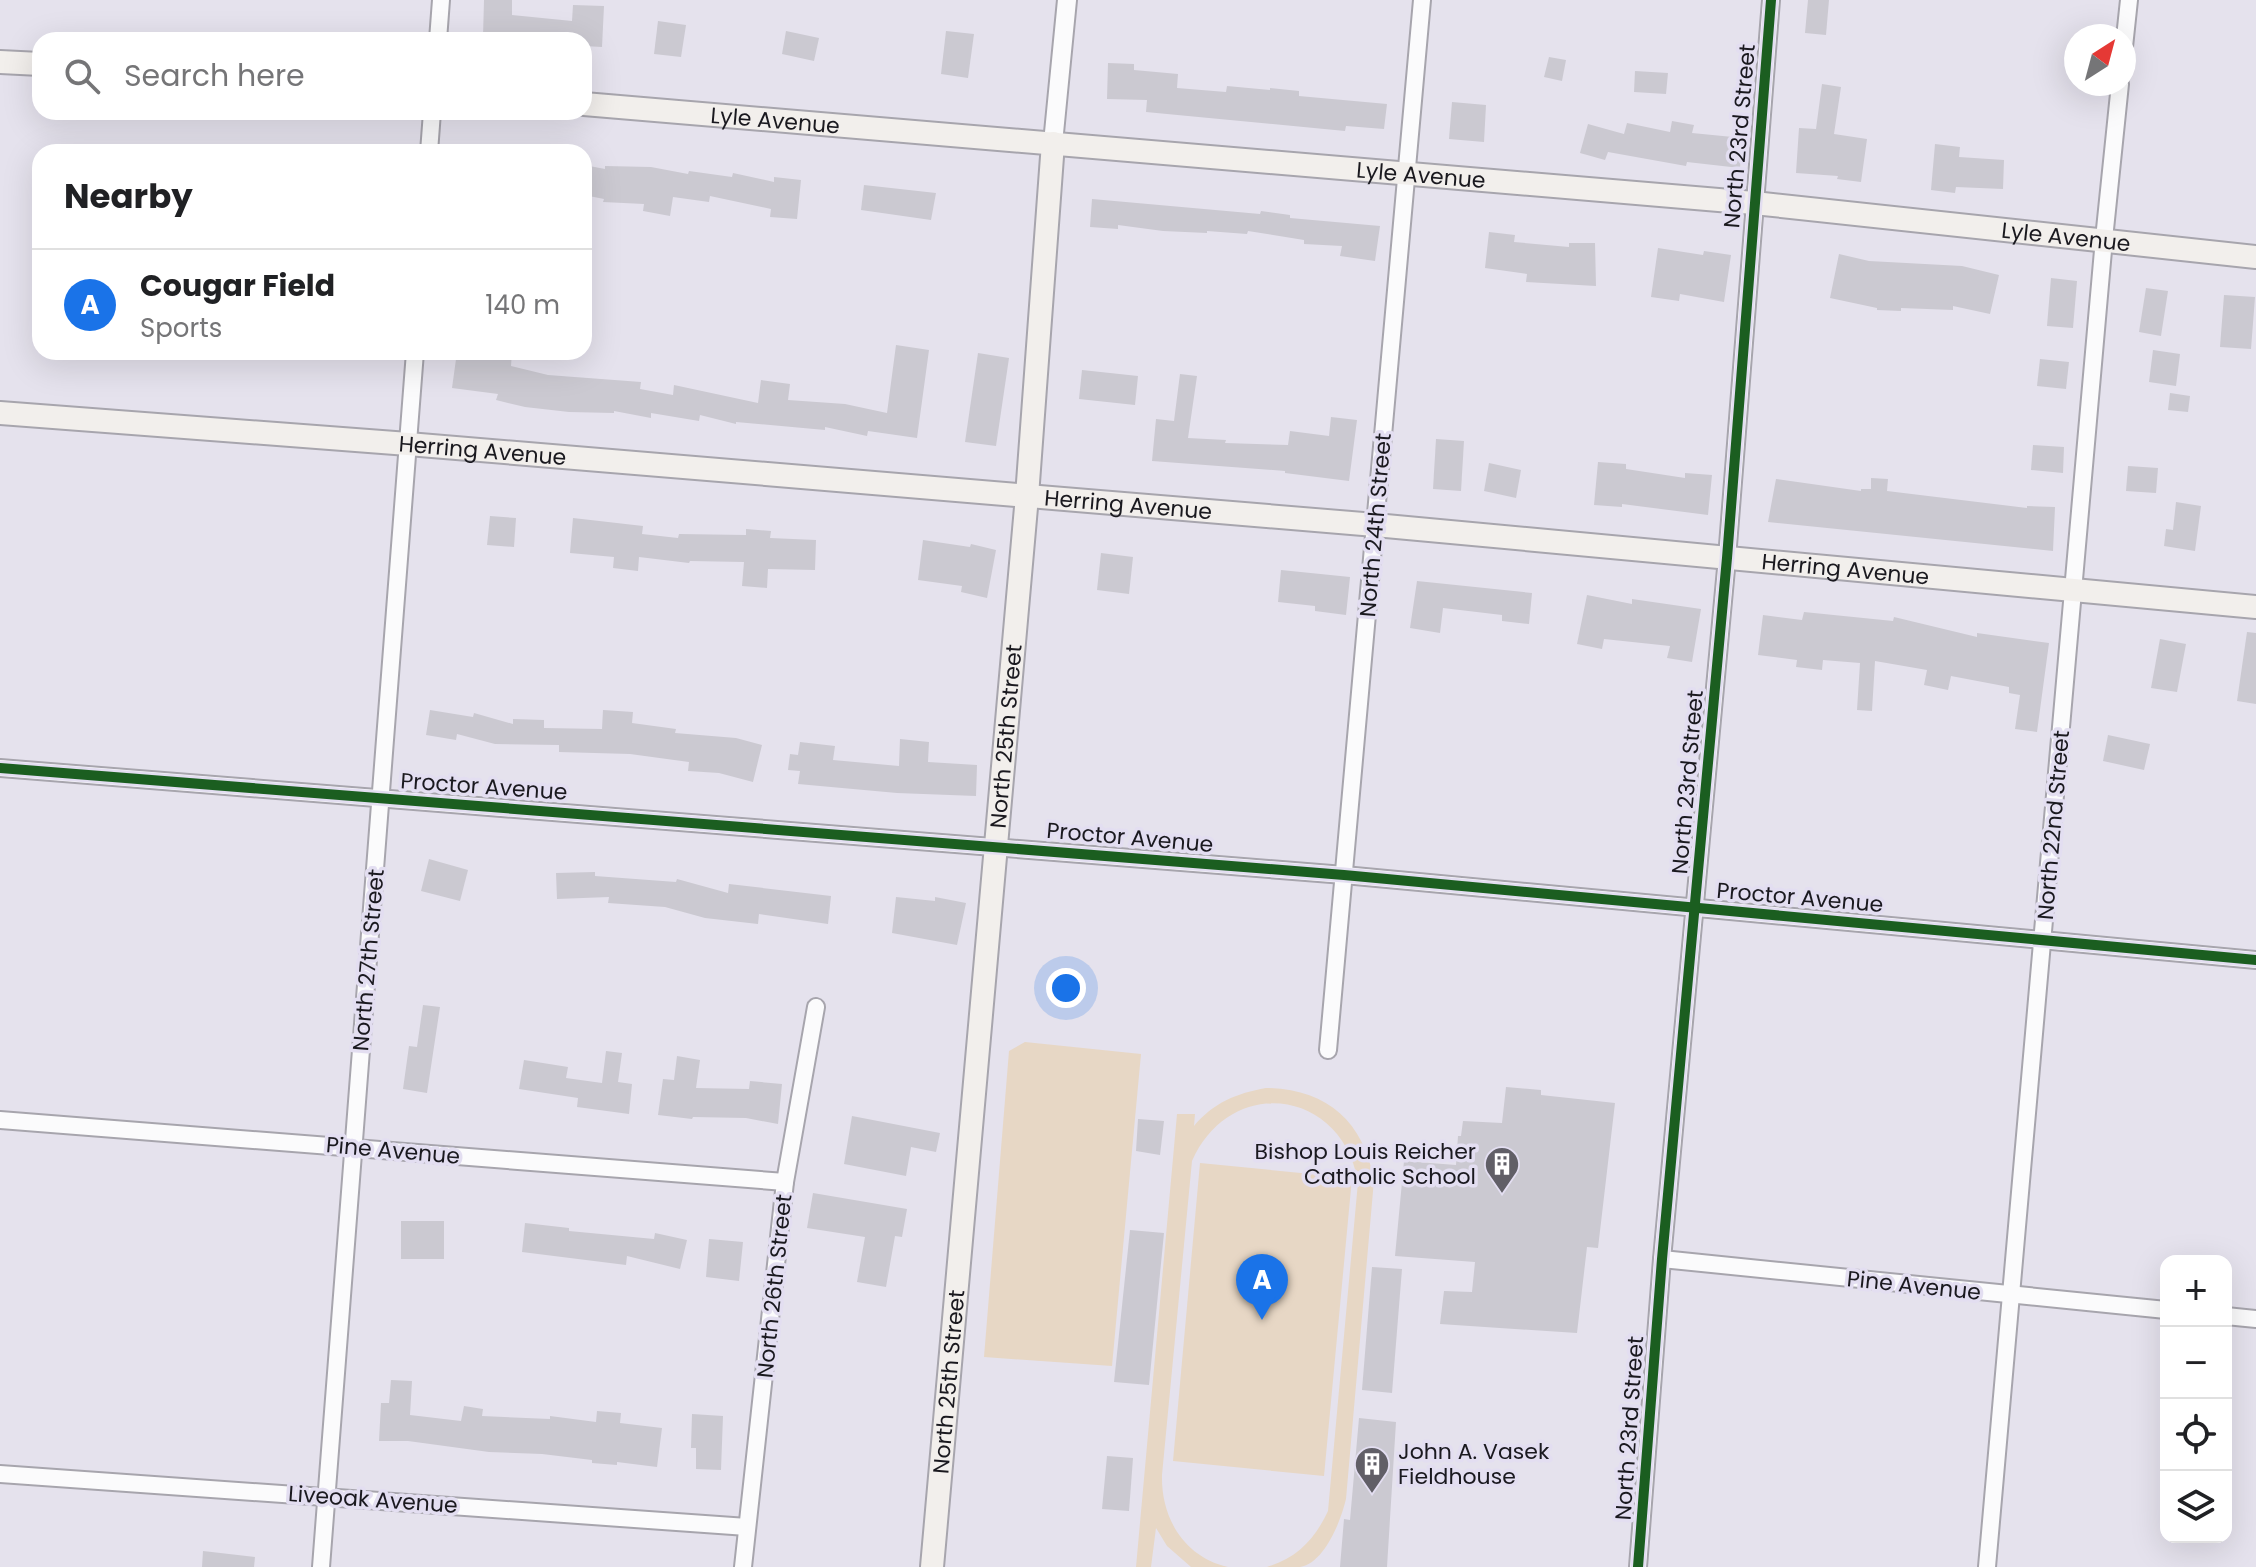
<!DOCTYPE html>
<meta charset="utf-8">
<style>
:root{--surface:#fff;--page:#f2f2f2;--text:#202124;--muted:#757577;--line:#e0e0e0;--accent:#1a73e8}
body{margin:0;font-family:Poppins,sans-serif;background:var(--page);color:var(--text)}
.controls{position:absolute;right:24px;bottom:24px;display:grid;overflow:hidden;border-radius:16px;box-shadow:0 8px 32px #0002}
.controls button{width:72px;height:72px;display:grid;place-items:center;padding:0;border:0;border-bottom:2px solid var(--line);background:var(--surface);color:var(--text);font:40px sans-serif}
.compass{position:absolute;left:2064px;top:24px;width:72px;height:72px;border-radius:50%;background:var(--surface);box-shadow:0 8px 32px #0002;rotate:36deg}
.you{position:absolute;left:1066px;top:988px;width:28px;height:28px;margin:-20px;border:6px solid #fff;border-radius:50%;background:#1a73e8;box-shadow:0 0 0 12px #1a73e833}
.badge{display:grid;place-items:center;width:52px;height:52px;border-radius:50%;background:var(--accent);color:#fff;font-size:26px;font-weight:700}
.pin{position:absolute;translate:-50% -66px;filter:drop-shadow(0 2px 4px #0008)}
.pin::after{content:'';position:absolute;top:42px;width:28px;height:24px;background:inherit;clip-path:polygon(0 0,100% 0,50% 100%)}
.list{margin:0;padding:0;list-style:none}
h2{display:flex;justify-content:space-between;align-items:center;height:104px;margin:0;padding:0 32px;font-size:34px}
h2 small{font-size:26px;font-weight:400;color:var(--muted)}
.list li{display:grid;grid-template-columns:52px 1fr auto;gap:24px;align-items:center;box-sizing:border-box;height:112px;padding:0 32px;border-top:2px solid var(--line)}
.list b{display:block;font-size:30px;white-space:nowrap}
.list p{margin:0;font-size:26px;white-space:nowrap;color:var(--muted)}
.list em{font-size:26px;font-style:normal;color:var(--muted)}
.icon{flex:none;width:44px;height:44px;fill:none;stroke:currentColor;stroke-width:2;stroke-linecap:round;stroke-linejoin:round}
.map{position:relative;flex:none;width:2256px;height:1567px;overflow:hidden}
.search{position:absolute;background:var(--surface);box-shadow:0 8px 32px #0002;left:32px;top:32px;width:560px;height:88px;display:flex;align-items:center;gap:20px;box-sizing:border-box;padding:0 28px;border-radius:24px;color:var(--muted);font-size:30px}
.panel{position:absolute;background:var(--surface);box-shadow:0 8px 32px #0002;left:32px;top:144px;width:560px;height:216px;border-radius:24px}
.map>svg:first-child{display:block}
</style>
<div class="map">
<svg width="2256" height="1567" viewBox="0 0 2256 1567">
<rect width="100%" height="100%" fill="#e5e2ed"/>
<g fill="#e7d7c5">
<polygon points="1025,1042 1141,1054 1112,1366 984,1357 1009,1051"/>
<path d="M1266 1088C1327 1089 1363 1121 1374 1180L1346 1499C1341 1520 1325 1563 1300 1567 1290 1567 1278 1567 1267 1567 1297 1558 1315 1539 1328 1511L1358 1182C1342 1089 1231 1074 1192 1161L1162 1475C1161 1518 1184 1557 1228 1567H1191L1167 1546 1156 1528 1151 1567H1136L1177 1114H1195L1194 1126C1213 1103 1237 1093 1266 1088Z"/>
<polygon points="1200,1163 1352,1178 1324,1476 1173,1461"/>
</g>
<g fill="#cbc9d1">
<polygon points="484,0 512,0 512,15 572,21 573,5 604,6 602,47 584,46 584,40 483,37"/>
<polygon points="1808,0 1829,0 1826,35 1805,33"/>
<polygon points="658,21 686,25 681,57 654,54"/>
<polygon points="786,31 819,38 814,61 782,54"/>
<polygon points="946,31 974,34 968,78 941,74"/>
<polygon points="1549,57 1566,60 1562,81 1544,77"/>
<polygon points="1108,63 1134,64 1134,70 1178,74 1177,88 1226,92 1227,86 1270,90 1270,88 1299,91 1299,96 1387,104 1384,129 1346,126 1345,131 1146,112 1147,100 1107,99"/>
<polygon points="1635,71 1668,73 1666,94 1634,92"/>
<polygon points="1822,84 1841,87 1834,134 1867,139 1861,182 1837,179 1838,176 1796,173 1799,128 1816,129"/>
<polygon points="1452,102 1486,105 1484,142 1449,139"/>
<polygon points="1672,121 1694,125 1692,133 1743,138 1740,168 1687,162 1686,166 1608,152 1605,160 1580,153 1588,124 1624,134 1627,123 1670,132"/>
<polygon points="1935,144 1960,147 1959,157 2004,160 2003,189 1956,187 1955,193 1931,190"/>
<polygon points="584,165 605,169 605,166 651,167 688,174 689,171 732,177 733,173 774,182 774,177 801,180 797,219 770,217 771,209 710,196 709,202 673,197 670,216 643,211 644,204 603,202 604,199 584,195"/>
<polygon points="864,185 936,193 931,220 861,210"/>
<polygon points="1092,199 1260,214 1261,211 1290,215 1290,218 1380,226 1375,261 1340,256 1342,246 1304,244 1304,240 1248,231 1247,234 1207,231 1207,233 1163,231 1118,225 1118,229 1090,227"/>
<polygon points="1489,232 1515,235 1514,242 1569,247 1569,243 1595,243 1596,286 1526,282 1527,274 1485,268"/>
<polygon points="1658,248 1703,255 1704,251 1731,255 1724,302 1680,294 1679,301 1651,297"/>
<polygon points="1839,254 1869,261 1962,266 1999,275 1990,314 1953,306 1953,310 1901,308 1901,311 1877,310 1877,308 1830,298"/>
<polygon points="2051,278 2077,281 2073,328 2047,326"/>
<polygon points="2146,288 2168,291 2161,336 2139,332"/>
<polygon points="2224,295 2255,297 2251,349 2220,347"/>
<polygon points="896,345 929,350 917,438 868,431 867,436 825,427 825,430 736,422 736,424 700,415 699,421 651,413 651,418 614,411 614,413 569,412 525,407 496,400 498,394 452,388 457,352 512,352 511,366 548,375 641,382 640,389 673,395 674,385 758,403 761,380 790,384 788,400 845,404 887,413"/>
<polygon points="2153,350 2180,354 2176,386 2149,382"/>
<polygon points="978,353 1009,358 996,446 965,442"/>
<polygon points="2040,359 2069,362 2066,389 2037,386"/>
<polygon points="1082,370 1138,376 1135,405 1079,399"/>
<polygon points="1180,374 1197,376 1188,438 1226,440 1225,443 1288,445 1290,431 1329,436 1331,417 1357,420 1349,481 1285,473 1285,471 1152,461 1156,419 1174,421"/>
<polygon points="2170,393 2190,396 2188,412 2168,410"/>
<polygon points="1436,439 1464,441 1461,491 1433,489"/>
<polygon points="2033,445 2064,447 2063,473 2031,470"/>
<polygon points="1598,462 1626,464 1626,469 1685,478 1685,473 1712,475 1708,515 1622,504 1622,507 1594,505"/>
<polygon points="1489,463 1521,470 1516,498 1484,491"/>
<polygon points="2128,466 2158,468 2156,493 2126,491"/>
<polygon points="1871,478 1888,479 1887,491 2027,508 2027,506 2055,507 2053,551 1768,522 1776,479 1861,491 1861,489 1871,489"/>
<polygon points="2176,502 2201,506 2195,551 2164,546 2166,529 2173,530"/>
<polygon points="490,516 516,518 514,547 487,545"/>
<polygon points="573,518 643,526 642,534 678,538 679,534 746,535 746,529 771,531 770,538 816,540 815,570 768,569 767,588 742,586 744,562 690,561 689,563 639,557 638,571 613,568 614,557 570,553"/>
<polygon points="923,540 970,547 971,544 996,550 987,598 961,592 962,586 918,580"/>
<polygon points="1101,553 1133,557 1129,594 1097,590"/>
<polygon points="1281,570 1350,577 1346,615 1315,611 1315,606 1278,602"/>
<polygon points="1417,581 1532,593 1529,624 1502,621 1502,615 1443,608 1440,633 1410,628"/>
<polygon points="1587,595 1632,604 1632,599 1701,609 1692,662 1667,658 1670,646 1604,639 1602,649 1577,644"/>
<polygon points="1804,612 1893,621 1894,617 1977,637 1977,633 2049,643 2037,732 2015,729 2020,695 2009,693 2009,687 1951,676 1948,690 1924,685 1927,670 1875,661 1872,711 1857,710 1860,663 1823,660 1822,670 1796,667 1797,660 1758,655 1763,615 1802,620"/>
<polygon points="2247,632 2256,633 2256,704 2237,701"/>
<polygon points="2160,639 2186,644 2177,692 2151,688"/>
<polygon points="430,710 473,717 474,713 513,724 513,719 544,720 544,728 602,729 603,710 633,712 632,723 676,729 675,733 736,738 762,745 753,782 719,773 688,771 689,762 630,754 559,752 559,745 495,744 457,734 456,740 426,735"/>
<polygon points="2108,735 2150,744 2144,770 2103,761"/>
<polygon points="900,739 929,742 928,762 977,765 976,796 897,793 798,784 800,771 788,770 790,754 798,755 800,742 835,746 833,760 899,766"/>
<polygon points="429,859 468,870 460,901 421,891"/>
<polygon points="595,872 595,876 676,882 677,879 728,893 729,884 831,896 828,924 759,914 758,924 705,918 665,907 608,903 609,897 557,899 556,873"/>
<polygon points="896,897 935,901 935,897 966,903 957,945 892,933"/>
<polygon points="423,1005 440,1007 427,1093 403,1089 409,1046 417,1047"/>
<polygon points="606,1051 622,1053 618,1082 632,1084 629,1114 577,1107 578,1098 519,1089 524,1060 568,1067 566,1078 602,1083"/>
<polygon points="677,1056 700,1060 696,1088 749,1089 750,1081 782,1084 778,1124 746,1118 693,1117 692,1119 658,1115 663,1079 674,1080"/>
<polygon points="1506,1087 1541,1090 1541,1095 1615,1103 1598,1248 1587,1247 1577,1333 1440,1324 1444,1291 1472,1292 1475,1262 1395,1256 1404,1161 1456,1165 1458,1136 1461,1136 1463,1121 1502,1123"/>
<polygon points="852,1116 940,1133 936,1152 911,1147 906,1176 844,1164"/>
<polygon points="1138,1119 1164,1121 1160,1155 1136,1151"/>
<polygon points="813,1193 907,1209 902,1237 895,1236 886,1287 857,1282 865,1237 807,1228"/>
<rect x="401" y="1221" width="43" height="38"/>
<polygon points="525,1223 569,1228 569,1231 654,1239 655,1233 687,1240 680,1269 627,1256 626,1265 522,1252"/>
<polygon points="1130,1230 1164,1233 1149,1385 1114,1382"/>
<polygon points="709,1239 743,1242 739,1281 706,1277"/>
<polygon points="1372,1267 1402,1269 1392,1393 1362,1390"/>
<polygon points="391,1380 412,1381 410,1415 461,1421 464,1406 483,1409 482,1416 550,1419 550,1416 596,1422 597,1411 621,1413 620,1423 662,1428 657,1467 617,1462 617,1465 592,1463 592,1460 542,1454 489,1452 408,1441 379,1441 381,1403 389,1403"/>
<polygon points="692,1414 723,1416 721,1470 696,1469 696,1448 691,1448"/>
<polygon points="1359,1418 1396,1422 1387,1567 1340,1567 1344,1519 1350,1520"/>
<polygon points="1107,1456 1133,1458 1129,1511 1102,1509"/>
<polygon points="203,1551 255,1557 254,1567 202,1567"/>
</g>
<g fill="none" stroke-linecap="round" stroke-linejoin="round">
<g stroke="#a7a5ad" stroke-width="20">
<g id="minor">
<polyline points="438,40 441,0"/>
<polyline points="2124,47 2129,0"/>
<polyline points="429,152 432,112"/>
<polyline points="0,768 1344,875 2256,960"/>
<polyline points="1328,1050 1422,0"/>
<polyline points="0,1120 785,1182"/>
<polyline points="1662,1259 2166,1310"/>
<polyline points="2226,1316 2256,1319"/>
<polyline points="0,1474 747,1527"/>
<polyline points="321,1567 415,352"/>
<polyline points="743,1567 785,1182 816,1007"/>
<polyline points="1638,1567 1662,1259 1727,558 1771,0"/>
<polyline points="1987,1567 2104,239 2120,84"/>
</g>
</g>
<g stroke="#a7a5ad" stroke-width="22">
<polyline id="tertiary" points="1053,143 1067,0"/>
</g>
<g stroke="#a7a5ad" stroke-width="26">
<g id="secondary">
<polyline points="0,62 40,64"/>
<path id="s1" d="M584 104 1754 203 2256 257"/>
<path id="s2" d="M0 413 408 444 1375 525 2256 607"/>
<path id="s3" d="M932 1567 1027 496 1053 143"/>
</g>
</g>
<use href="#minor" stroke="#fbfbfc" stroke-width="16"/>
<use href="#tertiary" stroke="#fbfbfc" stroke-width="18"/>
<use href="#secondary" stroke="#f2efec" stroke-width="22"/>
<g stroke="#e3def1" stroke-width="15">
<g id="cycleway">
<polyline points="0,768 1344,875 2256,960"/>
<polyline points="1638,1567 1662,1259 1727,558 1771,0"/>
</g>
</g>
<use href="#cycleway" stroke="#1b5e20" stroke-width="10"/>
</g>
<defs>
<g id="building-pin" transform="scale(1.8)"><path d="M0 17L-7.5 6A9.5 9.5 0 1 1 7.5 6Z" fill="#615f67" stroke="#e3def1"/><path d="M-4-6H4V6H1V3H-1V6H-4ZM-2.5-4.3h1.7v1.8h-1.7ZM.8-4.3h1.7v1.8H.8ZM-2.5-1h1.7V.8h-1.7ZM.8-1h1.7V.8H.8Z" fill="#fff"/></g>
</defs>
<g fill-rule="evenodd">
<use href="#building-pin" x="1502" y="1164"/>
<use href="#building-pin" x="1372" y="1464"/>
</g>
<g text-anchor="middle" stroke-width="7" stroke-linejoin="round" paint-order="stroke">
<g font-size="22" fill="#1a191f" stroke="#e3def1">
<text dy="8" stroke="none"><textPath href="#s1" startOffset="192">Lyle Avenue</textPath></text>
<text transform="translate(1739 136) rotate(-85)" y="8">North 23rd Street</text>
<text dy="8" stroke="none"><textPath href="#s1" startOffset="840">Lyle Avenue</textPath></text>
<text dy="8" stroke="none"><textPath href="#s1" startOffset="1488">Lyle Avenue</textPath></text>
<text dy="8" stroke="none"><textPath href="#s2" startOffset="484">Herring Avenue</textPath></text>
<text dy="8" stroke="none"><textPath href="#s2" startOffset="1132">Herring Avenue</textPath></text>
<text transform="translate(1375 525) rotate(-85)" y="8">North 24th Street</text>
<text dy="8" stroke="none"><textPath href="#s2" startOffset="1852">Herring Avenue</textPath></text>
<text dy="8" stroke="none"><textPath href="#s3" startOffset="834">North 25th Street</textPath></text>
<text transform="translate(1687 782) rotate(-85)" y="8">North 23rd Street</text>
<text transform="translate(484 786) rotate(4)" y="8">Proctor Avenue</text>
<text transform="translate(2053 825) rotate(-85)" y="8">North 22nd Street</text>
<text transform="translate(1130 837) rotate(5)" y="8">Proctor Avenue</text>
<text transform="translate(1800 897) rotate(5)" y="8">Proctor Avenue</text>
<text transform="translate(368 960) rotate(-85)" y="8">North 27th Street</text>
<text transform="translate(393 1150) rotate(5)" y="8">Pine Avenue</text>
<text transform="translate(1914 1285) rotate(6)" y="8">Pine Avenue</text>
<text transform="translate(774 1286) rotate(-84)" y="8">North 26th Street</text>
<text dy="8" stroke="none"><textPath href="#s3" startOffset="186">North 25th Street</textPath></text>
<text transform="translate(1629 1428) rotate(-86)" y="8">North 23rd Street</text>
<text transform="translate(373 1499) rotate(4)" y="8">Liveoak Avenue</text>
</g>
<g font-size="22" fill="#1a191f" stroke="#e3def1" text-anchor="end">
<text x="1476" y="1159">Bishop Louis Reicher<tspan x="1476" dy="25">Catholic School</tspan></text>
<text x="1398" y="1459" text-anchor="start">John A. Vasek<tspan x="1398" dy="25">Fieldhouse</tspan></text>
</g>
</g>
</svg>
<div class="controls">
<button>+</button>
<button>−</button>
<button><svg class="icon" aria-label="locate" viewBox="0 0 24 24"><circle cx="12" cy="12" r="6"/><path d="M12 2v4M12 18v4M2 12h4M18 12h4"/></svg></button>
<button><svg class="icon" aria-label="layers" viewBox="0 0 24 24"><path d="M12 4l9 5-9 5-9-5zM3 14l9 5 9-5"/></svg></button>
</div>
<svg class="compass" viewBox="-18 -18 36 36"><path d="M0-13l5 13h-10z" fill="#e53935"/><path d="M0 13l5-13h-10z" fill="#757577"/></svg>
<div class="you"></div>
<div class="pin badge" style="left:1262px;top:1320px">A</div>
<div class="search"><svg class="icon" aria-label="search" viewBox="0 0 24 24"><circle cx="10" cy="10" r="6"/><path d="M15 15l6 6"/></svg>Search here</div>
<section class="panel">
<h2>Nearby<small></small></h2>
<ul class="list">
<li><span class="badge">A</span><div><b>Cougar Field</b><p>Sports</p></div><em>140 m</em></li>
</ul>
</section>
</div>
